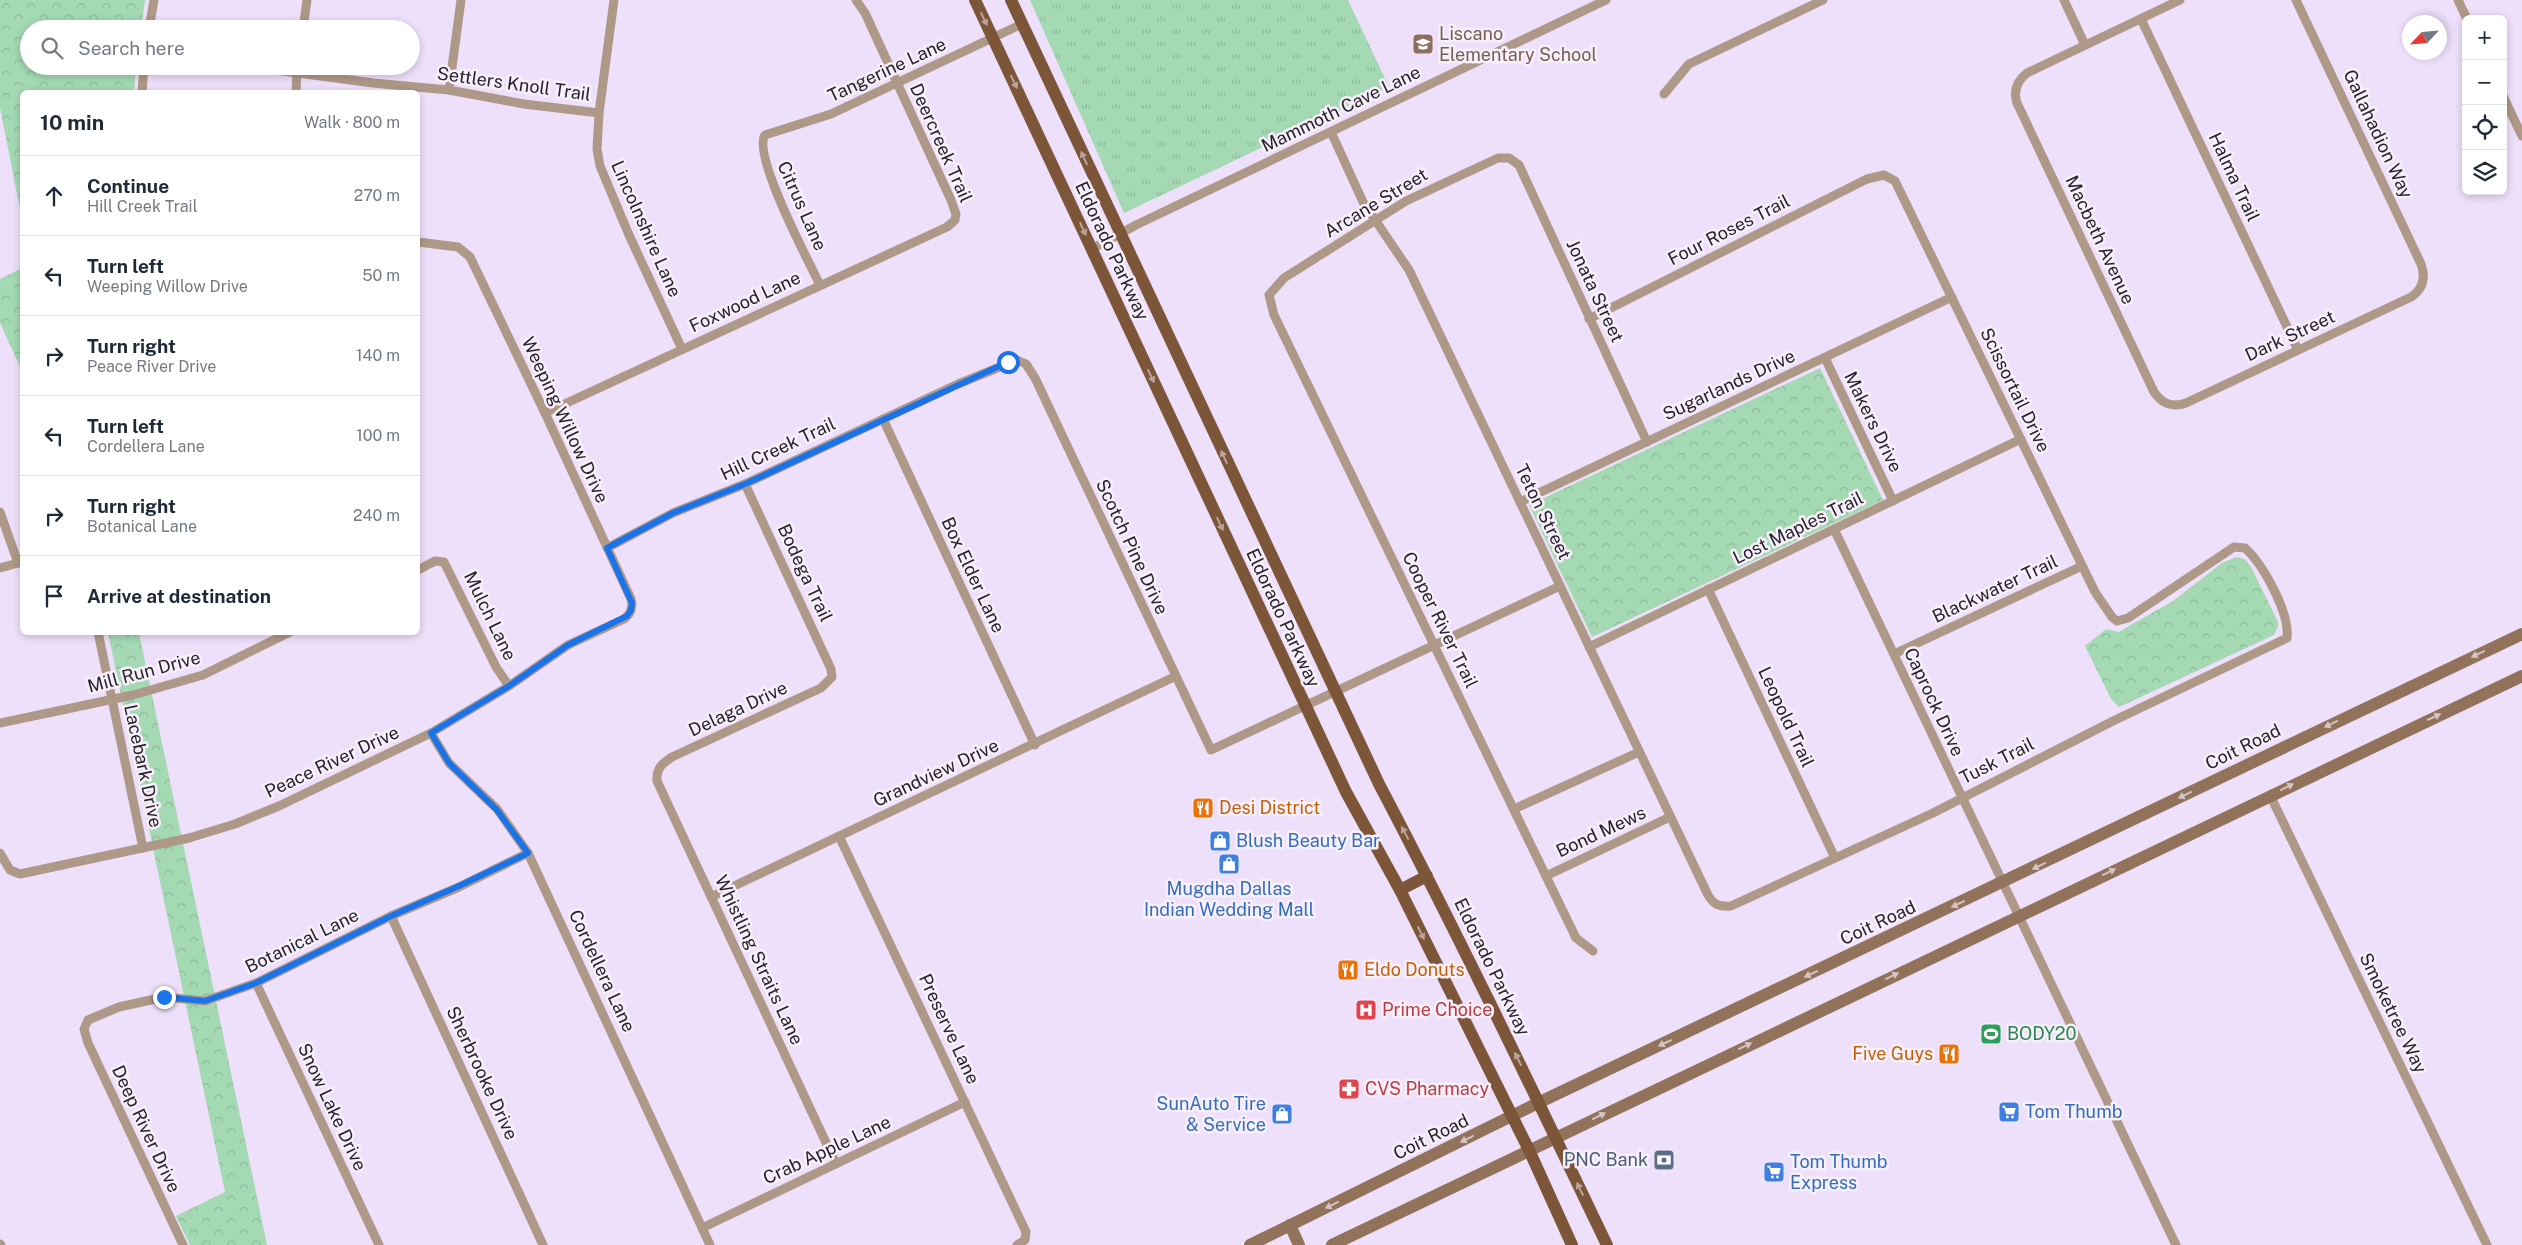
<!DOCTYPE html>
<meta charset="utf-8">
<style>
:root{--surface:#fff;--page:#f6f6f7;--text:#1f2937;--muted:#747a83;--line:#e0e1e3}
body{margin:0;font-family:"Public Sans",sans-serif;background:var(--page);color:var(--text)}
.controls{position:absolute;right:15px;top:15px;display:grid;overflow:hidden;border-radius:8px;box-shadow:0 2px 8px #0003}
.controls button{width:45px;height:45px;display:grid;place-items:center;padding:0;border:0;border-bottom:1px solid var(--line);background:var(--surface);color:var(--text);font:25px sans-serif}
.compass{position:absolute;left:2402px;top:15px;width:45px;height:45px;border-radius:50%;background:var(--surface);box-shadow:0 2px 8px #0003;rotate:244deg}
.stop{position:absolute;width:15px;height:15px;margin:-11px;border:4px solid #1a73e8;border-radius:50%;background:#fff}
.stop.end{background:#1a73e8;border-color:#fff;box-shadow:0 1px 5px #0008}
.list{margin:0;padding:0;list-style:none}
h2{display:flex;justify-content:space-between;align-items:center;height:65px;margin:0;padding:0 20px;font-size:21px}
h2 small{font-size:16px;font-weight:400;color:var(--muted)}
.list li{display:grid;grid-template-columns:32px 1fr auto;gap:15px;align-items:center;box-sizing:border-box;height:80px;padding:0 20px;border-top:1px solid var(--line)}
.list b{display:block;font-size:19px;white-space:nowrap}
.list p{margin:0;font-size:16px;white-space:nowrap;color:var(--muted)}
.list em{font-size:16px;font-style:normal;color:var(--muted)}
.icon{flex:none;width:28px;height:28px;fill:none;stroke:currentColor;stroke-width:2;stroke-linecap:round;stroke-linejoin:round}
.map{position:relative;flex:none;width:2522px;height:1245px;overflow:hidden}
.search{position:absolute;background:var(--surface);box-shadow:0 2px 8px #0003;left:20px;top:20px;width:400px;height:55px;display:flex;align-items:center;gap:12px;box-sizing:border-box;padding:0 18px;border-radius:28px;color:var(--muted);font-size:19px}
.panel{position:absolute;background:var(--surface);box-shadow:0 2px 8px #0003;left:20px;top:90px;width:400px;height:545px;border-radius:8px}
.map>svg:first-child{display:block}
</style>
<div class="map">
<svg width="2522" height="1245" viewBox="0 0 2522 1245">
<defs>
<pattern id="grass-tufts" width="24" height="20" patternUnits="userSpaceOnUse" patternTransform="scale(1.25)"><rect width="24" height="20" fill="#a4d9b4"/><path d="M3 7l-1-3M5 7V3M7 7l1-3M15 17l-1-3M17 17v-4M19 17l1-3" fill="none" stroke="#8dba9b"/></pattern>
<pattern id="park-crowns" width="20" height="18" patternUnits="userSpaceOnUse" patternTransform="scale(1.25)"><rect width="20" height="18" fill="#a4d9b4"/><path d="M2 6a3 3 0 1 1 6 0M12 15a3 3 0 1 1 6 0" fill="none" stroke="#8dba9b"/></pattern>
</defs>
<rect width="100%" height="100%" fill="#eedffa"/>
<polygon fill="url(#grass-tufts)" points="1030,0 1348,0 1389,87 1124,213"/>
<g fill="url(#park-crowns)">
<polygon points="0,0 145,0 141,29 29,29 29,66 136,66 134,92 22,92 22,219 0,108"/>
<polygon points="22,268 22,371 0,323 0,279"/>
<polygon points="1820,368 1883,500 1592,637 1529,505"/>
<polygon points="2236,557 2245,559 2251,567 2278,622 2278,627 2274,635 2119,707 2111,699 2085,646 2106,629 2119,632 2124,629 2173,601 2222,563"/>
<polygon points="108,633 139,633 267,1245 190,1245 176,1216 225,1192"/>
</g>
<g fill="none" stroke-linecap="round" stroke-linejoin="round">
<g stroke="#ae9888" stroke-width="9">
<polyline points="614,0 599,113 597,149 600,166 629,235 682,349"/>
<polyline points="2064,0 2085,45"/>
<path d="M2180 0 2027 73C2017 81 2013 91 2017 103L2154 392C2162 404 2173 408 2186 403L2411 297C2423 289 2426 278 2421 264L2296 0"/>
<polyline points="2458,0 2467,19"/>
<polyline points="2141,19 2298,350"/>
<polyline points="149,29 154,0"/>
<polyline points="303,29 307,0"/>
<polyline points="245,66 373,83 449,90 524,104 599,113"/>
<polyline points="449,90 461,0"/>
<polyline points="142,92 144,66"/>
<polyline points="296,92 297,68"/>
<polyline points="1664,94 1689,64 1823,0"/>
<polyline points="2503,96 2522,136"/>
<path d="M1331 132 1363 202 1409 270 1708 895C1714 905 1719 907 1731 906L1933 813 2113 721 2287 638C2290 613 2263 564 2245 548L2234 547 2128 618 2117 621 2112 617 2095 592 1895 181 1884 175 1867 179 1589 319"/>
<polyline points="1092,249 1136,225 1606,0"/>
<path d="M820 285C808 260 752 155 765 135L831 114 1022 24"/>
<polyline points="1825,358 1893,501"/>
<polyline points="545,413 947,227 955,220 956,214 951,200 865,13 856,0"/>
<polyline points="883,419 1035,745"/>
<path d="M745 484 831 669 832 677 821 688 672 757C662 764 656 768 657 781L836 1164"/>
<polyline points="1520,502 1952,297"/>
<polyline points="0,512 18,563"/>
<polyline points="1834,529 2176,1245"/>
<polyline points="607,548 673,513 745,484 958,384 1017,360 1026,364 1035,378 1211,750 1560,586"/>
<polyline points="0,568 22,562"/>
<polyline points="418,570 435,561 444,562 496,667 509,686"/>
<polyline points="1708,589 1835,858"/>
<polyline points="98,632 143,848"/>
<polyline points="1589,647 2021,439"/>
<polyline points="1894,654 2082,566"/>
<polyline points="0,723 133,695 203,675 290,632"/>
<polyline points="431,733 449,763 497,809 528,853 710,1245"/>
<polyline points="2270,795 2487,1245"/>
<polyline points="1514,809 1639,752"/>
<polyline points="839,836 1026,1232 1025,1240 1017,1245"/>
<path d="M0 853 10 870 20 874 189 838 235 824 279 806 431 733 509 686 568 645 624 619C631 614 633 607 631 599L545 413 470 257 458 247 418 242"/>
<polyline points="1546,876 1670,817"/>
<polyline points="711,897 1174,677"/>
<polyline points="391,916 543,1245"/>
<polyline points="1593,951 1576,938 1274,315 1269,295 1284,278 1406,201 1498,158 1509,158 1519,165 1647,442"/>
<polyline points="256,983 379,1245"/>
<polyline points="702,1228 965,1102"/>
<polyline points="0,1244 1,1245"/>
<polyline points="183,1245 88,1043 84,1029 88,1020 119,1007 164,997 205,1001 256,983 391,916 459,887 528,853"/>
</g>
<g stroke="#92725b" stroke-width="12">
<polyline points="1290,1225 1299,1245"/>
<polyline points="1250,1245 1540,1102 2522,634"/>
<polyline points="1332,1245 2522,676"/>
</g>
<g stroke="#7d563a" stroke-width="12">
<polyline points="975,0 1346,792 1400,890 1529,1150 1572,1245"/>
<path d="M1011 0 1379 784C1459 936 1533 1091 1607 1245"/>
<polyline points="1400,890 1427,876"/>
</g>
</g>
<defs><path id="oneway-solid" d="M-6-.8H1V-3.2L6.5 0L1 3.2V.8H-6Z" transform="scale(1.25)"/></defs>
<g fill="#baa39a">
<use href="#oneway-solid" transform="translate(984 19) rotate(65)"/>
<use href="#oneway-solid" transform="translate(1014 82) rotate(65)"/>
<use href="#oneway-solid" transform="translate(1084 158) rotate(-115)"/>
<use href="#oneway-solid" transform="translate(1083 229) rotate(65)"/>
<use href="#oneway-solid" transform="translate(1151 376) rotate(65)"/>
<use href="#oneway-solid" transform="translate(1224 457) rotate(-115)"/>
<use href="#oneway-solid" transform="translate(1220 524) rotate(65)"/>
<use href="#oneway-solid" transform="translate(1405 833) rotate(-118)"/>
<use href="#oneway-solid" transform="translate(1421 933) rotate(64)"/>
<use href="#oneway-solid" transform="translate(1518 1059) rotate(-116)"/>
<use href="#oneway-solid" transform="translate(1580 1189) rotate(-116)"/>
</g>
<g fill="#d4c4c3">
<use href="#oneway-solid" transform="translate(2478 654) rotate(155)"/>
<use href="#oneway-solid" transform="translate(2434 717) rotate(-25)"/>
<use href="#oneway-solid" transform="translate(2331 724) rotate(154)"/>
<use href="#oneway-solid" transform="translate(2287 787) rotate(-26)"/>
<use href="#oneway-solid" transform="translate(2185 795) rotate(154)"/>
<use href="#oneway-solid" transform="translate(2039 866) rotate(154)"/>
<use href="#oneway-solid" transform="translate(2109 872) rotate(-26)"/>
<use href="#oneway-solid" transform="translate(1958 904) rotate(155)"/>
<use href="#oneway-solid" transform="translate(1811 974) rotate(155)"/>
<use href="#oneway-solid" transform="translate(1892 976) rotate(-26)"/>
<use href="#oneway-solid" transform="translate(1665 1043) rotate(155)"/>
<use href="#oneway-solid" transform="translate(1745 1046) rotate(-26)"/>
<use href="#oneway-solid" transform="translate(1599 1116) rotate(-26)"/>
<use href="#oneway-solid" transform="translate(1467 1139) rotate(154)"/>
<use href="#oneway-solid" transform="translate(1332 1205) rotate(154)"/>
</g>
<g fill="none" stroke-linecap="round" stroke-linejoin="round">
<polyline stroke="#1a73e8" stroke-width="6" points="164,997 205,1001 256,983 391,916 459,886 528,853 497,810 449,763 431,733 509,686 568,645 627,616 631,610 632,603 607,548 673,513 745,484 1008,362"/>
</g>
<defs>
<g id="school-square" transform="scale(1.125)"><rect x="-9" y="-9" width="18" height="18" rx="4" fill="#8d6e63" stroke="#f7f0fb"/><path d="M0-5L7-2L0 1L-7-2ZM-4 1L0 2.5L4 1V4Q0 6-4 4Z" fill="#fff"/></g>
<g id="restaurant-square" transform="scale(1.125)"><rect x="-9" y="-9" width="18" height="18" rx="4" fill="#e8710a" stroke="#f7f0fb"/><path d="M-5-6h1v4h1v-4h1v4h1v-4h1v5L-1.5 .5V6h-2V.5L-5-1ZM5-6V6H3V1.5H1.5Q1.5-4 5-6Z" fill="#fff"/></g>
<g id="shop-square" transform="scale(1.125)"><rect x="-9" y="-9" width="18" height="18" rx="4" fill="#3f7fe0" stroke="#f7f0fb"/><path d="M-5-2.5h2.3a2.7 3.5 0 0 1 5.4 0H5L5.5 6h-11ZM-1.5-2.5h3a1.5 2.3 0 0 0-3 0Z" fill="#fff"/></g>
<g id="hospital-square" transform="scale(1.125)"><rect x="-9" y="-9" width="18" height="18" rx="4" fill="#e0444e" stroke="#f7f0fb"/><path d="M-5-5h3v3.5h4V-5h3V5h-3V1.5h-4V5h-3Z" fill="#fff"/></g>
<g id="stadium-square" transform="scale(1.125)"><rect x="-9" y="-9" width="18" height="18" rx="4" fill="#2e9e5b" stroke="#f7f0fb"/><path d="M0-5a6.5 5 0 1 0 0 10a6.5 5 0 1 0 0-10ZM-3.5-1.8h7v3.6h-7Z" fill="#fff"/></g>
<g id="pharmacy-square" transform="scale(1.125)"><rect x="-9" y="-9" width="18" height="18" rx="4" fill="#e0444e" stroke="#f7f0fb"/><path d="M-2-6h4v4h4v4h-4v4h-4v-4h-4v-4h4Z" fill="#fff"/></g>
<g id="supermarket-square" transform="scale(1.125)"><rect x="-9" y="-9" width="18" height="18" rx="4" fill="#3f7fe0" stroke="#f7f0fb"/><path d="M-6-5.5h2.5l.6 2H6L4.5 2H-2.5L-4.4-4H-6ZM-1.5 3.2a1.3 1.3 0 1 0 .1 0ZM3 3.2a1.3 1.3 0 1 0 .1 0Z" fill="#fff"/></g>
<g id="bank-square" transform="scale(1.125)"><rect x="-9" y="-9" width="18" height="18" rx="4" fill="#5c6f8a" stroke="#f7f0fb"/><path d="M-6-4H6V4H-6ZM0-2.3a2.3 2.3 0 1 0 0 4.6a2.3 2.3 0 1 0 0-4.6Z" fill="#fff"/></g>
</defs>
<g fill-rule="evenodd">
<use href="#school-square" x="1423" y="44"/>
<use href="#restaurant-square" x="1203" y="808"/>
<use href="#shop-square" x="1220" y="841"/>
<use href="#shop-square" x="1229" y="864"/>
<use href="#restaurant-square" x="1348" y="970"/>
<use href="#hospital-square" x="1366" y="1010"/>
<use href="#stadium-square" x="1991" y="1034"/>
<use href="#restaurant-square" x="1949" y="1054"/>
<use href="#pharmacy-square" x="1349" y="1089"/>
<use href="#supermarket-square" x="2009" y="1112"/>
<use href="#shop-square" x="1282" y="1114"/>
<use href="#bank-square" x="1664" y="1160"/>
<use href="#supermarket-square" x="1774" y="1172"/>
</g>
<g text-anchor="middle" stroke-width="5" stroke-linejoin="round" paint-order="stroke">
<g font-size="18" fill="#785e54" stroke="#f7f0fb" text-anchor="start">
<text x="1439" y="40">Liscano<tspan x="1439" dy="21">Elementary School</tspan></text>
</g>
<g font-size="18" fill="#28222c" stroke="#f7f0fb">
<text transform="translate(887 70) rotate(-25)" y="6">Tangerine Lane</text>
<text transform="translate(514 84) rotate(8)" y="6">Settlers Knoll Trail</text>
<text transform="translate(1341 109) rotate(-26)" y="6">Mammoth Cave Lane</text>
<text transform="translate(2378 134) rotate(65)" y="6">Gallahadion Way</text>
<text transform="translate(941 143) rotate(66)" y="6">Deercreek Trail</text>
<text transform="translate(2234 177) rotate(65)" y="6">Halma Trail</text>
<text transform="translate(1376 203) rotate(-31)" y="6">Arcane Street</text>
<text transform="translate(802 206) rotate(66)" y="6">Citrus Lane</text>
<text transform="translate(646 229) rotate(66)" y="6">Lincolnshire Lane</text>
<text transform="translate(1729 230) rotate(-27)" y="6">Four Roses Trail</text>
<text transform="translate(2100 240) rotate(65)" y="6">Macbeth Avenue</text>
<text transform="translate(1112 251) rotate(65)" y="6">Eldorado Parkway</text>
<text transform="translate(1595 291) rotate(65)" y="6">Jonata Street</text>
<text transform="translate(745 302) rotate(-25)" y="6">Foxwood Lane</text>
<text transform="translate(2290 336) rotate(-25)" y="6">Dark Street</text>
<text transform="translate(1729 385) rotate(-25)" y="6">Sugarlands Drive</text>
<text transform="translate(2015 390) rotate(64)" y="6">Scissortail Drive</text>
<text transform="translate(565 420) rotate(65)" y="6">Weeping Willow Drive</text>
<text transform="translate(1873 422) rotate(64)" y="6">Makers Drive</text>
<text transform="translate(778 449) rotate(-25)" y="6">Hill Creek Trail</text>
<text transform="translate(1543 512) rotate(64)" y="6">Teton Street</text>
<text transform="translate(1798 528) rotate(-26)" y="6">Lost Maples Trail</text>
<text transform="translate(1132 547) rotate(65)" y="6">Scotch Pine Drive</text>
<text transform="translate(805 573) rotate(65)" y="6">Bodega Trail</text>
<text transform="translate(973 575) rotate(65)" y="6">Box Elder Lane</text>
<text transform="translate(1995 589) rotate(-25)" y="6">Blackwater Trail</text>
<text transform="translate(490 616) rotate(64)" y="6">Mulch Lane</text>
<text transform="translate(1283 618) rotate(65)" y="6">Eldorado Parkway</text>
<text transform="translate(1440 620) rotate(64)" y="6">Cooper River Trail</text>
<text transform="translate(144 672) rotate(-15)" y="6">Mill Run Drive</text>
<text transform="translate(1934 702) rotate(65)" y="6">Caprock Drive</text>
<text transform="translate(738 709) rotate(-25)" y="6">Delaga Drive</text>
<text transform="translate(1786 717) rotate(65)" y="6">Leopold Trail</text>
<text transform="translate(2243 747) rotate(-26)" y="6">Coit Road</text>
<text transform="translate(1997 761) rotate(-27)" y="6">Tusk Trail</text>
<text transform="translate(332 762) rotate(-25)" y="6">Peace River Drive</text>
<text transform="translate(143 766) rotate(78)" y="6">Lacebark Drive</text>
<text transform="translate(936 773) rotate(-25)" y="6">Grandview Drive</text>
<text transform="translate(1601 832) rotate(-25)" y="6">Bond Mews</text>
<text transform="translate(1878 923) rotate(-25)" y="6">Coit Road</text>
<text transform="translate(302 941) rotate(-26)" y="6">Botanical Lane</text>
<text transform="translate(759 960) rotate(65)" y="6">Whistling Straits Lane</text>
<text transform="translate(1492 967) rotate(64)" y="6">Eldorado Parkway</text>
<text transform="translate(602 971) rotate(65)" y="6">Cordellera Lane</text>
<text transform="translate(2393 1013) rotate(64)" y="6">Smoketree Way</text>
<text transform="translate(949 1029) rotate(65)" y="6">Preserve Lane</text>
<text transform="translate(482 1073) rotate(65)" y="6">Sherbrooke Drive</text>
<text transform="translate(332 1107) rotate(65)" y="6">Snow Lake Drive</text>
<text transform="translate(146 1129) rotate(65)" y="6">Deep River Drive</text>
<text transform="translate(1431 1137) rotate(-26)" y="6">Coit Road</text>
<text transform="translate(827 1150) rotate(-25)" y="6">Crab Apple Lane</text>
</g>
<g font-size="18" fill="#c56008" stroke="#f7f0fb" text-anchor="start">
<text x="1219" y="814">Desi District</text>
<text x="1364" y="976">Eldo Donuts</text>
<text x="1933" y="1060" text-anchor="end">Five Guys</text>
</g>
<g font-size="18" fill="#366cbe" stroke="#f7f0fb" text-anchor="start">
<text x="1236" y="847">Blush Beauty Bar</text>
<text x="1229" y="895" text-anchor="middle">Mugdha Dallas<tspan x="1229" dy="21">Indian Wedding Mall</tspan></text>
<text x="1266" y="1110" text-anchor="end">SunAuto Tire<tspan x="1266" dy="21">&amp; Service</tspan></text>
<text x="2025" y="1118">Tom Thumb</text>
<text x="1790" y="1168">Tom Thumb<tspan x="1790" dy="21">Express</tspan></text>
</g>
<g font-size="18" fill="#be3a42" stroke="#f7f0fb" text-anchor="start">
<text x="1382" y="1016">Prime Choice</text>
<text x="1365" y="1095">CVS Pharmacy</text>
</g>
<g font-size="18" fill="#27864d" stroke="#f7f0fb" text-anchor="start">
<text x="2007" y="1040">BODY20</text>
</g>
<g font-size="18" fill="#4e5e75" stroke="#f7f0fb" text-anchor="end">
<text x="1648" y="1166">PNC Bank</text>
</g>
</g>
</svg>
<div class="controls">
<button>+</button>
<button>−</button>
<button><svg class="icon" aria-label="locate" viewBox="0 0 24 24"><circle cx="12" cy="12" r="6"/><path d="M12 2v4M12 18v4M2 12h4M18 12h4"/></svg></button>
<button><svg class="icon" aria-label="layers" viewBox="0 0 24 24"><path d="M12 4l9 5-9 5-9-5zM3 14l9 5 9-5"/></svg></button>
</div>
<svg class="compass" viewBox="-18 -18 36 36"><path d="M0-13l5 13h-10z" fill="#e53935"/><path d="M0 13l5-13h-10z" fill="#747a83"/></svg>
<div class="stop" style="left:1008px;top:362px"></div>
<div class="stop end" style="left:164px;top:997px"></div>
<div class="search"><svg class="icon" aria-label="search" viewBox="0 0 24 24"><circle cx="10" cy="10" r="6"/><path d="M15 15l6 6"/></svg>Search here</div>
<section class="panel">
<h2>10 min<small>Walk · 800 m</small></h2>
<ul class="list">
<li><svg class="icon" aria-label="ahead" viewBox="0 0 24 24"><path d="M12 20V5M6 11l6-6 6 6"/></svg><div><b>Continue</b><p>Hill Creek Trail</p></div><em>270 m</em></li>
<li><svg class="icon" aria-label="left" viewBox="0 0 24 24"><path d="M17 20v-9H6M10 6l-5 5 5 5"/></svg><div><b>Turn left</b><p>Weeping Willow Drive</p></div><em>50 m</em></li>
<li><svg class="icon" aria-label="right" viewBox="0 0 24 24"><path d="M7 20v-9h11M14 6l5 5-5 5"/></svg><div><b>Turn right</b><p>Peace River Drive</p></div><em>140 m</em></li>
<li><svg class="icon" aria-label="left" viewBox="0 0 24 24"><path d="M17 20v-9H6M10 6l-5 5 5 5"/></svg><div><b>Turn left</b><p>Cordellera Lane</p></div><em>100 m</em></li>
<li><svg class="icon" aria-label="right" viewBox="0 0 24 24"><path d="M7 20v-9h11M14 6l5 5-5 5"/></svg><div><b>Turn right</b><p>Botanical Lane</p></div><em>240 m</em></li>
<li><svg class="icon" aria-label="arrive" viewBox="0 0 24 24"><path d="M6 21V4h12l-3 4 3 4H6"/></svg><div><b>Arrive at destination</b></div></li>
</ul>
</section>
</div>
